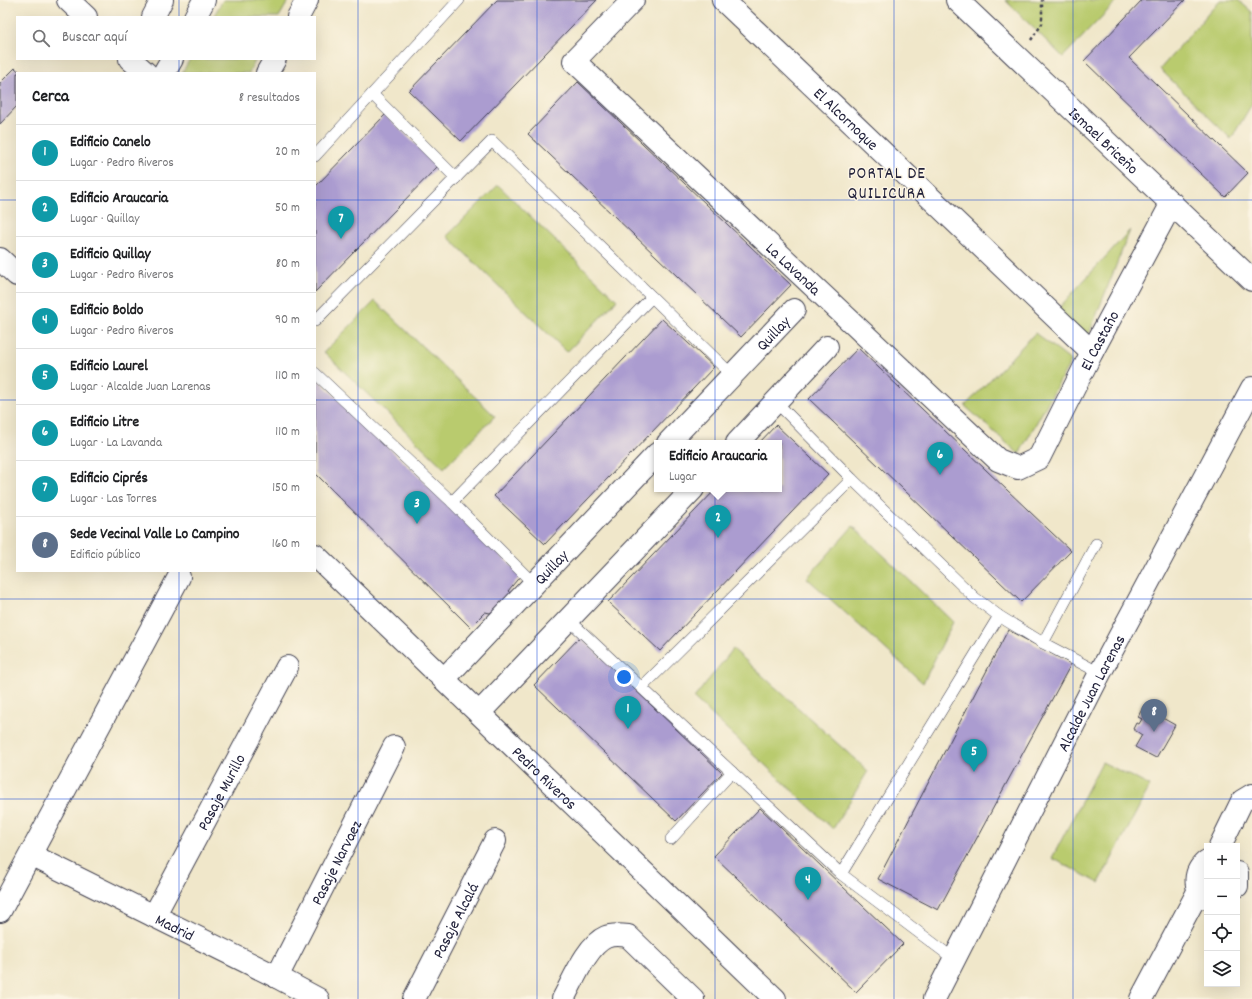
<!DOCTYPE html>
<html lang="es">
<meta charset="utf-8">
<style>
:root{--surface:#fff;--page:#f2f2f2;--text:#202124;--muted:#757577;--line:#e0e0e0;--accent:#b45309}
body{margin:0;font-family:Dekko,sans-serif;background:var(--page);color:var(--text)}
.controls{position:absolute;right:12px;bottom:12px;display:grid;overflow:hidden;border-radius:0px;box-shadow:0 4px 16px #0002}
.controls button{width:36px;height:36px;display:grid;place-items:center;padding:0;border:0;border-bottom:1px solid var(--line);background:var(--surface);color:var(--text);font:20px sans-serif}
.you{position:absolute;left:624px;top:677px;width:14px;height:14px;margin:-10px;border:3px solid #fff;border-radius:50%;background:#1a73e8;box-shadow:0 0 0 6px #1a73e833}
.badge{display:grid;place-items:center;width:26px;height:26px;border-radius:50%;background:var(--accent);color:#fff;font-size:13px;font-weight:700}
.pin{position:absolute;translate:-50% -33px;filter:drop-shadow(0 1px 2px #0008)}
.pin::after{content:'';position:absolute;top:21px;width:14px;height:12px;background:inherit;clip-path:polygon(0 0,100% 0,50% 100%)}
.popup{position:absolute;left:654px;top:440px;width:128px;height:52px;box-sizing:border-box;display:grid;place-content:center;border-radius:0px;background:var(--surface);filter:drop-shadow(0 1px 3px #0005);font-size:13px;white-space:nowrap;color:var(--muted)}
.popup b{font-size:15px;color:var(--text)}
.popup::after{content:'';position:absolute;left:50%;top:100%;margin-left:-8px;border:8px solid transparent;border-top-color:var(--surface)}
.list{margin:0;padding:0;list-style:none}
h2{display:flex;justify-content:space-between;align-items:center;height:52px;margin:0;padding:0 16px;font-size:17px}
h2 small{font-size:13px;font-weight:400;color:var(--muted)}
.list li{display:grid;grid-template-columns:26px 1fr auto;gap:12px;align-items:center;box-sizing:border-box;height:56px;padding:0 16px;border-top:1px solid var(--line)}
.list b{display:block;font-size:15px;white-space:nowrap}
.list p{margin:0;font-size:13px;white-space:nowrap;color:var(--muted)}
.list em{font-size:13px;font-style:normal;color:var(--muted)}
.icon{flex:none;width:22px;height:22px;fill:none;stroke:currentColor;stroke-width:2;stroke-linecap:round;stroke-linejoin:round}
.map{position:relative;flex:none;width:1252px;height:999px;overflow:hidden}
.search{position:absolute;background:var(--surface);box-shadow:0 4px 16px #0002;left:16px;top:16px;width:300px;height:44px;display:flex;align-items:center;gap:10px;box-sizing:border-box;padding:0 14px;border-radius:0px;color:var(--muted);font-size:15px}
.panel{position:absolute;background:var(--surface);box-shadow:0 4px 16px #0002;left:16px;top:72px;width:300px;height:500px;border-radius:0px}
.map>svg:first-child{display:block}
</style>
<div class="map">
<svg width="1252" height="999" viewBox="0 0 1252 999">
<rect width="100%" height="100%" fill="#fcf5e5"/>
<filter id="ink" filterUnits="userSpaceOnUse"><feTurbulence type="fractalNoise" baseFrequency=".025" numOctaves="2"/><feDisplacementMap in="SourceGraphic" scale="8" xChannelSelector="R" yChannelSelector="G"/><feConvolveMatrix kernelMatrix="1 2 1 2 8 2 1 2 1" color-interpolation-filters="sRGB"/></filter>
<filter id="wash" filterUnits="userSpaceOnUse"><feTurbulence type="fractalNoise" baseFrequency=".012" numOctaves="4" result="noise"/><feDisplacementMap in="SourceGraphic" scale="16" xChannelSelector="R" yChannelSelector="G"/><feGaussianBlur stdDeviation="0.9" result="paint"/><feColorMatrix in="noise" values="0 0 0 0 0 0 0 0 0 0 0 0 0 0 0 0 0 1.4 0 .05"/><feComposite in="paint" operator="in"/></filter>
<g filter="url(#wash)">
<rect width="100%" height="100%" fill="#f0e7ca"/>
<g fill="#b9cb6e" stroke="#6e7654">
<polygon points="223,0 289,0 279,17 213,17"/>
<polygon points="1005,0 1118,0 1063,57"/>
<polygon points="1220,0 1238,0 1252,12 1252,104 1231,139 1160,69"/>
<polygon points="190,59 256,59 249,73 182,73"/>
<polygon points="498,185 617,300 567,352 447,236"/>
<polygon points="1130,230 1087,339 1057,310"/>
<polygon points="375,301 495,416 444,468 324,352"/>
<polygon points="1035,333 1071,361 1019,454 965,406"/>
<polygon points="853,526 953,622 923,683 807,578"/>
<polygon points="733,649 868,771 833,829 694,698"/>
<polygon points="1102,762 1150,786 1099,883 1052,858"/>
</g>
<g id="blocks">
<g fill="#ab9cd0">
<polygon points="497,0 597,0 461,141 409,91"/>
<polygon points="1142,0 1185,0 1129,58 1248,173 1225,197 1084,61"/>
<polygon points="15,68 21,73 17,73 17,106 0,124 0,83"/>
<polygon points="578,82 791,285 741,337 528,134"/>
<polygon points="385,115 438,166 315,292 315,187"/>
<polygon points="662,319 714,367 545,544 494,496"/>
<polygon points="858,348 1071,551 1021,602 809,399"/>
<polygon points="315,377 521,575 508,591 512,595 503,605 490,613 485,612 470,627 315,473"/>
<polygon points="776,425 828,474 660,651 608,602 716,489 779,489 779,443 759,443"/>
<polygon points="1008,630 1071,664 938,910 878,879"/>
<polygon points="580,637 722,773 676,821 534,685"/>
<polygon points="1143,707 1175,725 1156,758 1135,747 1142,735 1133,729 1136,723 1139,724 1142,719 1138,717"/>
<polygon points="760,808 903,944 856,992 714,856"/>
</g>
</g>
</g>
<g filter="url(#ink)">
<use href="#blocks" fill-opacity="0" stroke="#414050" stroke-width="1"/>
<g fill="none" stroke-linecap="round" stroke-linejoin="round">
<g stroke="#414050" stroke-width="12">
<g id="service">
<polyline points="372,94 456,178"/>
<polyline points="315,156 459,0"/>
<polyline points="315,321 492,141 732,375"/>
<polyline points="315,373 452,502 534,584"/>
<polyline points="776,402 852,479"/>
<polyline points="452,502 652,297"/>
<polyline points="569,620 841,874 999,616"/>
<polyline points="1043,643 1096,544"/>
<polyline points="642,687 852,479 975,598 999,616 1043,643 1100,673"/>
<polyline points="671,839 732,772"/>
<polyline points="841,874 954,959"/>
</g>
</g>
<g stroke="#414050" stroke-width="24">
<g id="minor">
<polyline points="68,0 86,17"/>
<path id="s1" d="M633 0 574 61 998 460 1018 468 1039 458 1092 352 1172 203"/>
<path id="s2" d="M723 0 1092 352"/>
<polyline points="153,17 162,0"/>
<polyline points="195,17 204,0"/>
<polyline points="298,17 307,0"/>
<polyline points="130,59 146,73"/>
<polyline points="164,73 172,59"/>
<polyline points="267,73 275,59"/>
<path id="s3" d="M668 443 794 310"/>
<polyline points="737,443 827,347"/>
<path id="s4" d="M444 679 657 454"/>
<polyline points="479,713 693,489"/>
<polyline points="1220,846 1242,801 1252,795"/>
<path id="s5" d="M31 855 277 977 318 999"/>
<path d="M1207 861C1194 871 1192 888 1207 898"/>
<polyline points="1237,873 1237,886"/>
<polyline points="0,911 179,577"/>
<path id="s6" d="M154 916 287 667"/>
<path id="s7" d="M277 977 394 747"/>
<path id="s8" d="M414 999 495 841"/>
<path d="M563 999C573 981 587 945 606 937 613 934 621 935 628 936L693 999"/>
<polyline points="1141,999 1199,890"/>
</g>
</g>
<g stroke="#414050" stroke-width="24">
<g id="tertiary">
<path id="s9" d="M957 0 1252 280"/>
<polyline points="0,259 17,275"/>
<path id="s10" d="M315 555 775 999"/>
<path id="s11" d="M934 999 1100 673 1252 388"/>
</g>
</g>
<polyline stroke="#414050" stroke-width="2.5" stroke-dasharray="3 3" stroke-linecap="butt" points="1031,40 1042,24 1042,0"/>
<use href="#service" stroke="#fff" stroke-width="11"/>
<use href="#minor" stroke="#fff" stroke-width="22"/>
<use href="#tertiary" stroke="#fff" stroke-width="22"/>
</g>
</g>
<path fill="none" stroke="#1d4ed8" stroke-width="1" stroke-opacity="0.55" d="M179 0V17M358 0V999M537 0V999M715 0V999M894 0V999M1073 0V999M179 59V73M0 200H17M315 200H1252M0 400H17M315 400H1252M179 571V999M0 599H1252M0 799H1252"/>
<g text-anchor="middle" stroke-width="3" stroke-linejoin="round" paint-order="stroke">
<g font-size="16" fill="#22223b" stroke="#fcf5e5">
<text dy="6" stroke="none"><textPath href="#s2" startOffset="171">El Alcornoque</textPath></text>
<text dy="6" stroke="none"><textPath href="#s9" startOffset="203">Ismael Briceño</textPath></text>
<text dy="6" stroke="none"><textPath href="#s1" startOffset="387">La Lavanda</textPath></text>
<text dy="6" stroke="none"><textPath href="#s3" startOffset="152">Quillay</textPath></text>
<text dy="6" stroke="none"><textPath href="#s1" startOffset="844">El Castaño</textPath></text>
<text dy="6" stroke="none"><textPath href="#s4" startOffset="155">Quillay</textPath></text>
<text dy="6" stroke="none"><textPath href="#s11" startOffset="344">Alcalde Juan Larenas</textPath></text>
<text dy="6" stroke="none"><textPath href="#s10" startOffset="320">Pedro Riveros</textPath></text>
<text dy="6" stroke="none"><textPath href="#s6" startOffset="141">Pasaje Murillo</textPath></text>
<text dy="6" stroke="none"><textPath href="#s7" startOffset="129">Pasaje Narvaez</textPath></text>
<text dy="6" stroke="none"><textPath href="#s8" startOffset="89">Pasaje Alcalá</textPath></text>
<text dy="6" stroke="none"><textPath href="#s5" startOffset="161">Madrid</textPath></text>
</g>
<g font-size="17" letter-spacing="1" fill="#22223b" stroke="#fcf5e5">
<text x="887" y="178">PORTAL DE<tspan x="887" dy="20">QUILICURA</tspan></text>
</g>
</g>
</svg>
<div class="controls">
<button>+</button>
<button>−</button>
<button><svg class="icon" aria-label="locate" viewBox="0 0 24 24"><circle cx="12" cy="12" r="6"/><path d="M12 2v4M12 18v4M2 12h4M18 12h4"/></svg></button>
<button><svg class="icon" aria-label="layers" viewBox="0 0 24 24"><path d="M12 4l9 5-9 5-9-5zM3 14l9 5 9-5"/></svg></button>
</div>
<div class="you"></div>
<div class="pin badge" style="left:628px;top:729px;background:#0f9aa8">1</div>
<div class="pin badge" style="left:718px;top:538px;background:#0f9aa8">2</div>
<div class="popup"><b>Edificio Araucaria</b>Lugar</div>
<div class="pin badge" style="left:417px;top:524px;background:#0f9aa8">3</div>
<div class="pin badge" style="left:808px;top:900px;background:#0f9aa8">4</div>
<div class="pin badge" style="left:974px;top:772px;background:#0f9aa8">5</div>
<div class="pin badge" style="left:940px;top:475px;background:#0f9aa8">6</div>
<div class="pin badge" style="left:341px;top:239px;background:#0f9aa8">7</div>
<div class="pin badge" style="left:1154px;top:732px;background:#5c6f8a">8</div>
<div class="search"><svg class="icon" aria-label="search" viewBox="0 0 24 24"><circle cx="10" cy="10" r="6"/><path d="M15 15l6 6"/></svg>Buscar aquí</div>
<section class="panel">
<h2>Cerca<small>8 resultados</small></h2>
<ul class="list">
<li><span class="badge" style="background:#0f9aa8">1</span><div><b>Edificio Canelo</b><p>Lugar · Pedro Riveros</p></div><em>20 m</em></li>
<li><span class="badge" style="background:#0f9aa8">2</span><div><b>Edificio Araucaria</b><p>Lugar · Quillay</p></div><em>50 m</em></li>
<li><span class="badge" style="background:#0f9aa8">3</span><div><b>Edificio Quillay</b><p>Lugar · Pedro Riveros</p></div><em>80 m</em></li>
<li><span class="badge" style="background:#0f9aa8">4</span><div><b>Edificio Boldo</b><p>Lugar · Pedro Riveros</p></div><em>90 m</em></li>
<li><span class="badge" style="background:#0f9aa8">5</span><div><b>Edificio Laurel</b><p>Lugar · Alcalde Juan Larenas</p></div><em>110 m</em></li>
<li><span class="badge" style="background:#0f9aa8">6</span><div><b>Edificio Litre</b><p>Lugar · La Lavanda</p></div><em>110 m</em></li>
<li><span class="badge" style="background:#0f9aa8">7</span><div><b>Edificio Ciprés</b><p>Lugar · Las Torres</p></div><em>150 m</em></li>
<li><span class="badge" style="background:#5c6f8a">8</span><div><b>Sede Vecinal Valle Lo Campino</b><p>Edificio público</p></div><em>160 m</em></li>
</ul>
</section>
</div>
